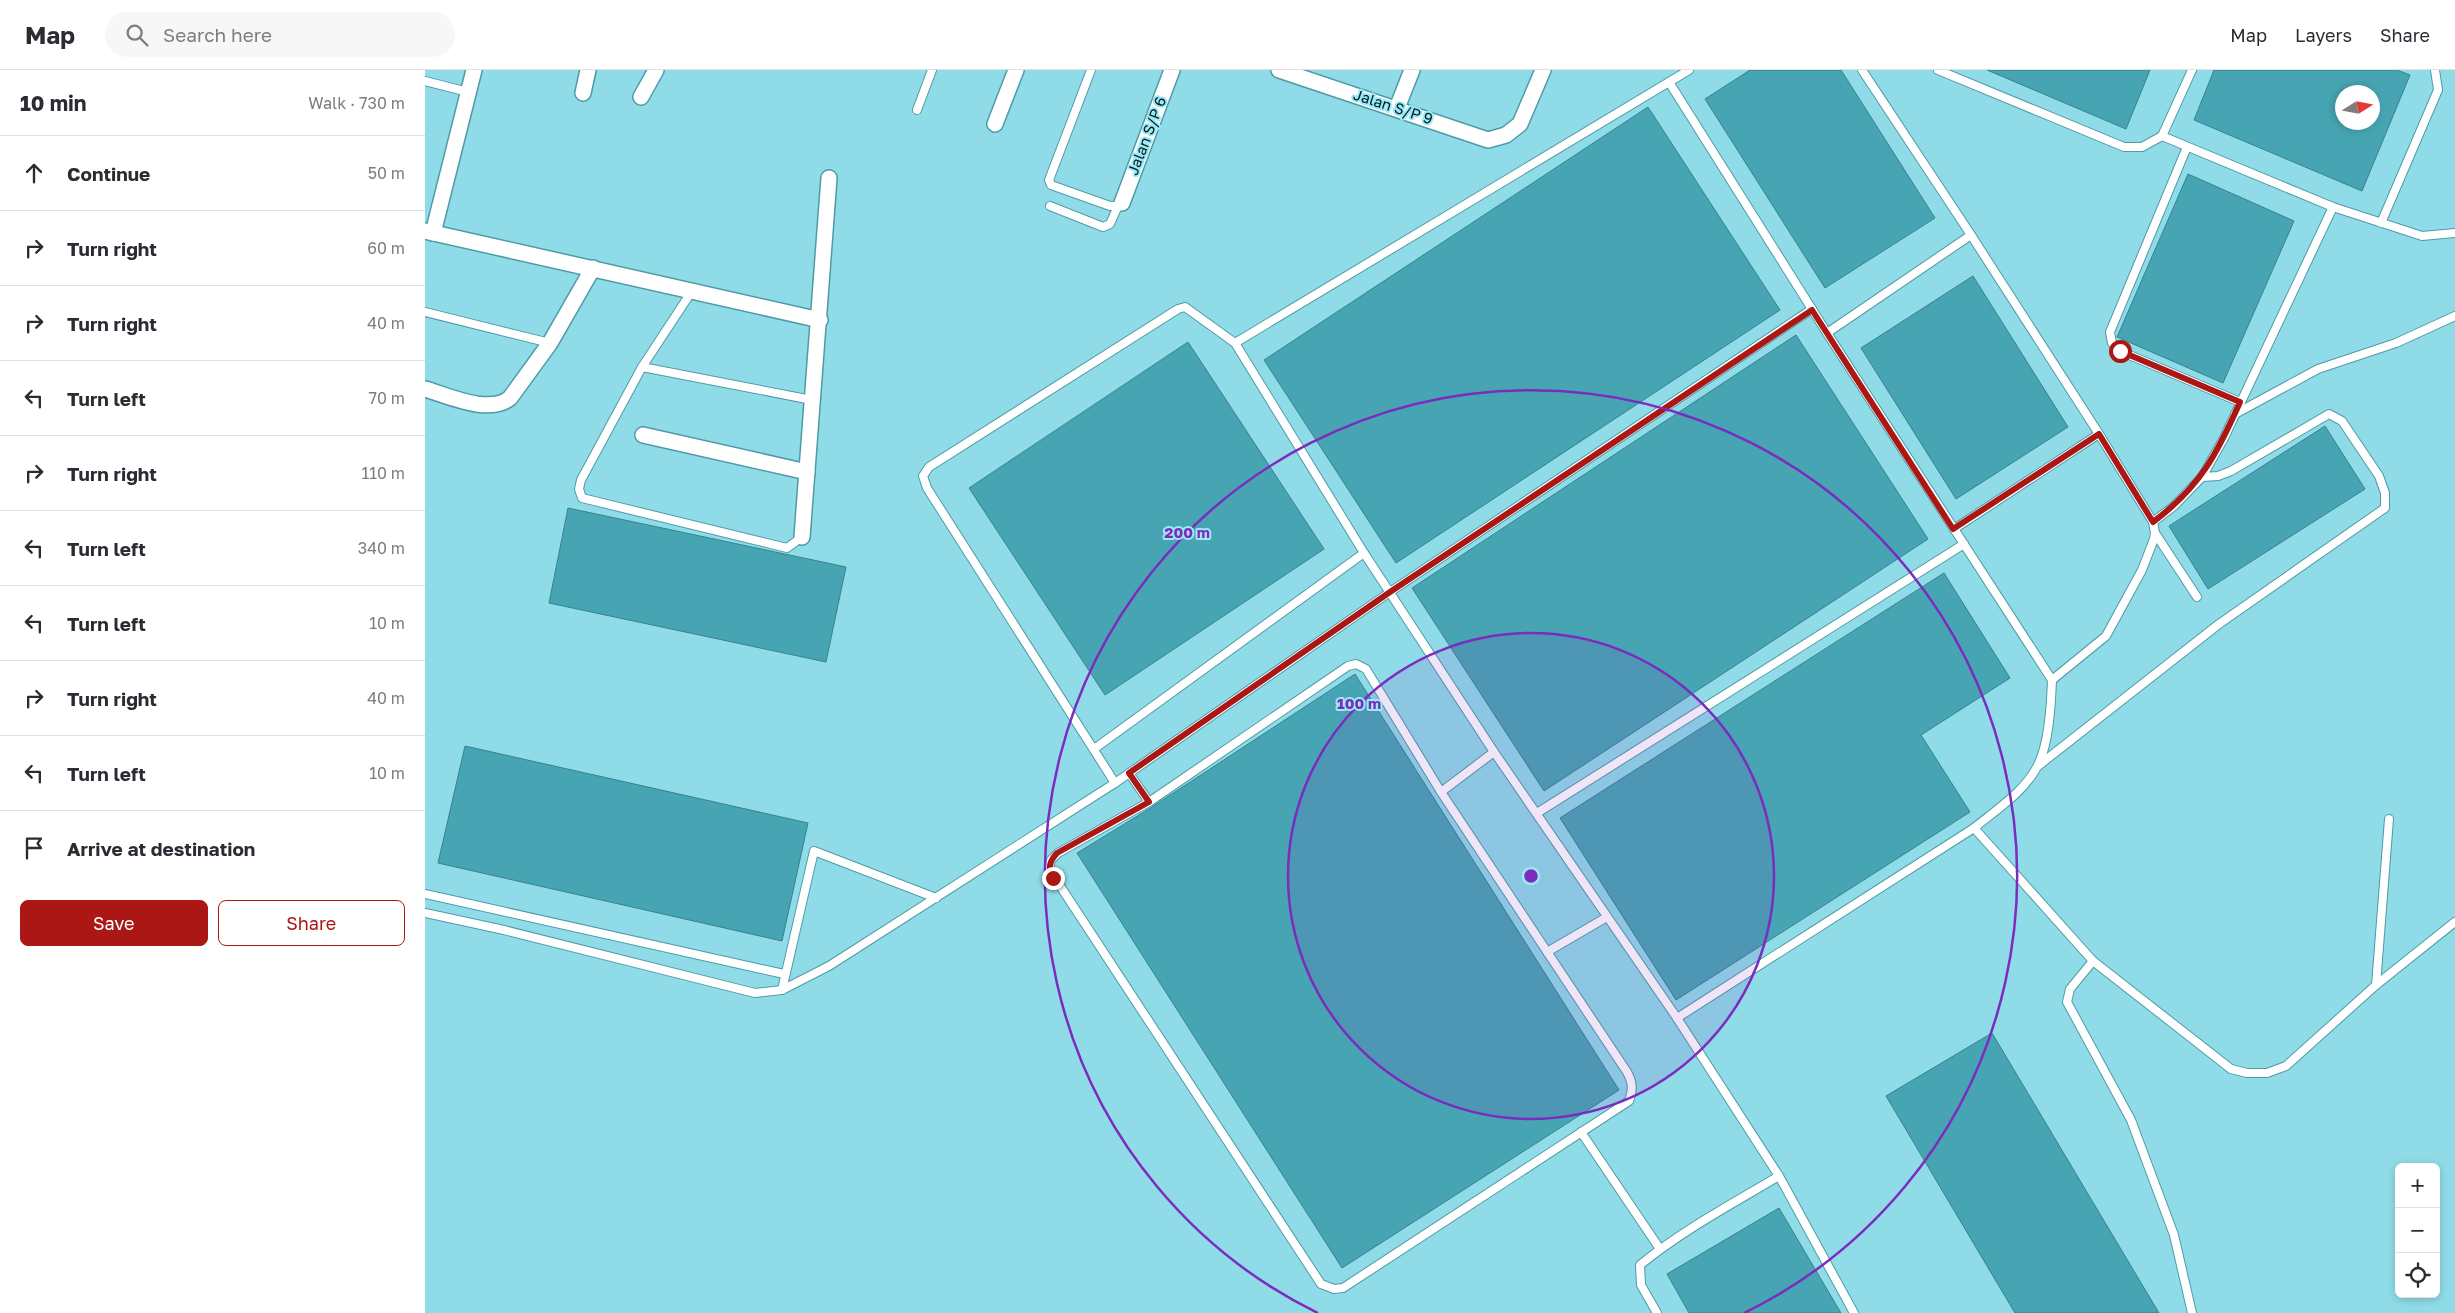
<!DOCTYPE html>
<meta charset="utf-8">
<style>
:root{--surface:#fff;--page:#f7f7f7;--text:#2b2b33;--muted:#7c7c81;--line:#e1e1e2;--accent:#aa1714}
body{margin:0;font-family:"Golos Text",sans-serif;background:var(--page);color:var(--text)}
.controls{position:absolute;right:15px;bottom:15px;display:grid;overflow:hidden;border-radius:8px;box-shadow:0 2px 8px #0003}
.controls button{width:45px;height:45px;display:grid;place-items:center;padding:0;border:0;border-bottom:1px solid var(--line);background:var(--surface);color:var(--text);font:25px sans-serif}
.compass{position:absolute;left:1910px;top:15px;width:45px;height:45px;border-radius:50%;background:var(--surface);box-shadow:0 2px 8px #0003;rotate:79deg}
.stop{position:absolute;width:15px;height:15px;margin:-11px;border:4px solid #aa1714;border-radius:50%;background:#fff}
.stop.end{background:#aa1714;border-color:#fff;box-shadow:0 1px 5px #0008}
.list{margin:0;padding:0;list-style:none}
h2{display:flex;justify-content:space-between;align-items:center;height:65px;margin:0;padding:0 20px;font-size:21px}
h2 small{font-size:16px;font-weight:400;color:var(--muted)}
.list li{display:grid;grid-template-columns:32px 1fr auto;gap:15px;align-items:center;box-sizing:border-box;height:75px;padding:0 20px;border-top:1px solid var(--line)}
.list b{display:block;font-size:19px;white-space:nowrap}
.list em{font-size:16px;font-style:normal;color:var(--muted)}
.actions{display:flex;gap:10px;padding:15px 20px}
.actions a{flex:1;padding:11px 0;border:1px solid var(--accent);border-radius:8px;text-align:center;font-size:18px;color:var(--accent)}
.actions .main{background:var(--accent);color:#fff}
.icon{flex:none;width:28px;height:28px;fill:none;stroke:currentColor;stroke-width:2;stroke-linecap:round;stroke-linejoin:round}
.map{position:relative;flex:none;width:2030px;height:1243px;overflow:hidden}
header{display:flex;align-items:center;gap:30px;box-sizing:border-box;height:70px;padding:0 25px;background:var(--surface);border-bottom:1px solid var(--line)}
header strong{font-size:24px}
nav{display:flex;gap:28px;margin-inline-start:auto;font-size:18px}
.search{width:350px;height:45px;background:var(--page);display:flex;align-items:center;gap:12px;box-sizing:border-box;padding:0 18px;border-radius:28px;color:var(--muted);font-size:19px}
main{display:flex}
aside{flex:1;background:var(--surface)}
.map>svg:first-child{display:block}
</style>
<header>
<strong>Map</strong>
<div class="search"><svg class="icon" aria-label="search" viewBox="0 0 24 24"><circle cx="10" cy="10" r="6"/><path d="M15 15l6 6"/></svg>Search here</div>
<nav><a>Map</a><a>Layers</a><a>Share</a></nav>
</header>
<main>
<aside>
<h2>10 min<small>Walk · 730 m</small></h2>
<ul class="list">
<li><svg class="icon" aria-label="ahead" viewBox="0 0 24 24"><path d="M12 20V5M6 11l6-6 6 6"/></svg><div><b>Continue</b></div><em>50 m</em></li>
<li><svg class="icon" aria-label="right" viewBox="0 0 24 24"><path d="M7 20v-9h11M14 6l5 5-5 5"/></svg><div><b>Turn right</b></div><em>60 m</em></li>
<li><svg class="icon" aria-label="right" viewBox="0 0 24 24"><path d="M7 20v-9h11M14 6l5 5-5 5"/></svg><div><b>Turn right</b></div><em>40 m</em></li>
<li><svg class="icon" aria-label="left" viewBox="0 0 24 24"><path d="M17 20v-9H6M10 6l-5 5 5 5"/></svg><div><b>Turn left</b></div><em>70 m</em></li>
<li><svg class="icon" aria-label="right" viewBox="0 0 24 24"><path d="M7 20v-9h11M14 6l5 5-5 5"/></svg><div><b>Turn right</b></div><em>110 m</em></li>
<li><svg class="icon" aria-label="left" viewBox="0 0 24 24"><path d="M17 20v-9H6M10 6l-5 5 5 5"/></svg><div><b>Turn left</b></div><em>340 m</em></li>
<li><svg class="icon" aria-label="left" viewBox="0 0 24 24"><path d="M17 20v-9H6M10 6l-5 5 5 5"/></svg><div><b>Turn left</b></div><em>10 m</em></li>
<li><svg class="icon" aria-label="right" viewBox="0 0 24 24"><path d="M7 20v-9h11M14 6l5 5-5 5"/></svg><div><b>Turn right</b></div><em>40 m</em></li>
<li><svg class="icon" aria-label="left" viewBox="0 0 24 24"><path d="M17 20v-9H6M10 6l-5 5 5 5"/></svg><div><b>Turn left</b></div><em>10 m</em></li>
<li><svg class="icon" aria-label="arrive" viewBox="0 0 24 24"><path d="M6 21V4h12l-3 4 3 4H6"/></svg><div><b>Arrive at destination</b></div></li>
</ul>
<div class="actions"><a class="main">Save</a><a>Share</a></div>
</aside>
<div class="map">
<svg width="2030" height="1243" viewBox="0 0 2030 1243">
<rect width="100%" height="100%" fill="#8fdce8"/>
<g fill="#47a5b3" stroke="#34838e" fill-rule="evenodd">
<polygon points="1325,0 1416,0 1510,148 1400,218 1280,29"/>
<polygon points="1562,0 1725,0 1701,59"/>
<path d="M1789 0H1972L1985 5 1937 121 1769 50ZM1918 22H1948V52H1918Z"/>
<polygon points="1223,37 1355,240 971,493 839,290"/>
<polygon points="1763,104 1869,151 1798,313 1692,267"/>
<polygon points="1548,206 1643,357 1531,429 1436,278"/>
<polygon points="1371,265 1503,469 1119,721 987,518"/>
<polygon points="763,272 899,479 680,625 544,418"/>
<polygon points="1900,356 1940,419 1783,519 1744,456"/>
<polygon points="143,438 421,497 401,592 124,533"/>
<polygon points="1519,503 1585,608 1496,665 1545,742 1251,930 1135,748"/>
<polygon points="930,604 1194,1020 917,1198 652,783 727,737"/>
<polygon points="40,676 383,753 357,871 13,793"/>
<polygon points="1567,963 1734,1243 1590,1243 1461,1026"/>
<polygon points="1354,1138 1416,1243 1264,1243 1242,1204"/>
</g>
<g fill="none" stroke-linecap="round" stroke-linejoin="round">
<g stroke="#4e9ba7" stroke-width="10">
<g id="service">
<polyline points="666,0 624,110 626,115 685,136 693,136 697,133"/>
<polyline points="1437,0 1546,165"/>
<polyline points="1513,0 1699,77 1717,77 1737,66 1908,137 1997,166 2030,163"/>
<polyline points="0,11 43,22"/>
<polyline points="492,40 507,0"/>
<polyline points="1737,66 1767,0"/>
<polyline points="1762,77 1685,262 1687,273 1695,281 1815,332"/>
<polyline points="625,136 678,157 685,154 693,136"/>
<polyline points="1956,153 2013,20 2010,0"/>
<polyline points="267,221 217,297 156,410 154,419 157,428 362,478 377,467"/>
<polyline points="0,242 125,273"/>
<polyline points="1402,263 1546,165 1674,364 1728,452 1730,463 1729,469 1717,500 1681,566 1627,610"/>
<polyline points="810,273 1244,12"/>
<polyline points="217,297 387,330"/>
<polyline points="1810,344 1893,299 1971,273 2030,246"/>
<polyline points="1728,452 1749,436 1777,407 1799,368 1908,137"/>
<polyline points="1529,459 1674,364"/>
<polyline points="1730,463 1772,527"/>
<path d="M931 594 941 599 1016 722 1202 1002C1208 1013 1208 1019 1204 1031L918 1218 909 1219 896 1214 624 799 626 790 633 783 724 732 923 596Z"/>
<polyline points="669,679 939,483"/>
<polyline points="1613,696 1794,554 1960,438 1960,423 1954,406 1917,351 1904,344 1806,401 1793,406 1777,407"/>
<polyline points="704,703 724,732"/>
<polyline points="690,713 502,418 498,406 504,397 753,239 760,237 810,273 939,483 1069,682 1252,948 1354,1106 1429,1243"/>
<polyline points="1016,722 1069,682"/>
<polyline points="1112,743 1539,474"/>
<polyline points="1549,758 1668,891 1806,999 1822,1003 1842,1003 1861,996 1951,915 2030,852"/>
<polyline points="0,824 359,904"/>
<polyline points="0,843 79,860 330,923 357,920 404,896 690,713 965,522 1387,239"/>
<polyline points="1122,882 1182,847"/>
<polyline points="1668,891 1645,919 1642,932 1706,1050 1749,1165 1767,1243"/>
<polyline points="1951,915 1964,749"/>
<polyline points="357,920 389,781 511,828"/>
<path d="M1252 948 1549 758C1571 740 1598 723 1612 697 1624 675 1626 635 1627 610L1402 263 1244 12 1264 0"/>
<polyline points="1156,1062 1235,1179"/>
<path d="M1232 1243 1216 1215 1215 1195C1258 1160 1307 1134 1354 1106"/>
</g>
</g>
<g stroke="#4e9ba7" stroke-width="18">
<g id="minor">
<polyline points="854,0 1063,70 1081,65 1095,54 1118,0"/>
<polyline points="158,23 163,0"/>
<polyline points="216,27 231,0"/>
<polyline points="972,38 987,0"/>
<polyline points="570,54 591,0"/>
<polyline points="697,133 747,0"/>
<polyline points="0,161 395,250"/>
<polyline points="8,163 49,0"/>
<path d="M0 319C24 326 64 345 85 328L125 273 168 198"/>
<polyline points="218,365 382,402"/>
<polyline points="377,467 404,108"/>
</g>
</g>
<use href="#service" stroke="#fff" stroke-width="8"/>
<use href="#minor" stroke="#fff" stroke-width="15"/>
</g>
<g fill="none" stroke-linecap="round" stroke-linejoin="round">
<path stroke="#aa1714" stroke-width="6" d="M628 808C623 797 624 792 632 783L724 732 704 703 965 522 1387 240 1528 459 1674 364 1728 452C1775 417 1792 384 1815 332L1695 281"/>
</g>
<circle cx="1106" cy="806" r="243" fill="#7b2cbf" fill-opacity=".12"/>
<g fill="none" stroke="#7b2cbf" stroke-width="2.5">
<circle cx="1106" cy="806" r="243"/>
<path d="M893 1243A486 486 0 1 1 1319 1243"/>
</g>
<g text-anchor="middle" stroke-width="4" stroke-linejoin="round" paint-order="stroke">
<g font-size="15" fill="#001d22" stroke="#9ce9f5">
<text transform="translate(968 37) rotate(18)" y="5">Jalan S/P 9</text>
<text transform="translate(722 66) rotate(-69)" y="5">Jalan S/P 6</text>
</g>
</g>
<circle cx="1106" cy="806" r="8" fill="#7b2cbf" stroke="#9ce9f5" stroke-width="2.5"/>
<g font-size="15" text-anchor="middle" font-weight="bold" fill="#7b2cbf" stroke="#9ce9f5" stroke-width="4" stroke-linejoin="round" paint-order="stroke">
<text x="762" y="468">200 m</text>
<text x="934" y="639">100 m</text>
</g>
</svg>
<div class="controls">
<button>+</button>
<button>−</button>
<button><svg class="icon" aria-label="locate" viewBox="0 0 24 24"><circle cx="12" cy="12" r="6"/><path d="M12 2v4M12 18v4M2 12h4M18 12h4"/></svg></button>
</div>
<svg class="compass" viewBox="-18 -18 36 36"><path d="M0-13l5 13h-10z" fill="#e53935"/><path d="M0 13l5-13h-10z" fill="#7c7c81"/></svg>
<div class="stop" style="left:1695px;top:281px"></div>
<div class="stop end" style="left:628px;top:808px"></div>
</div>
</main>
